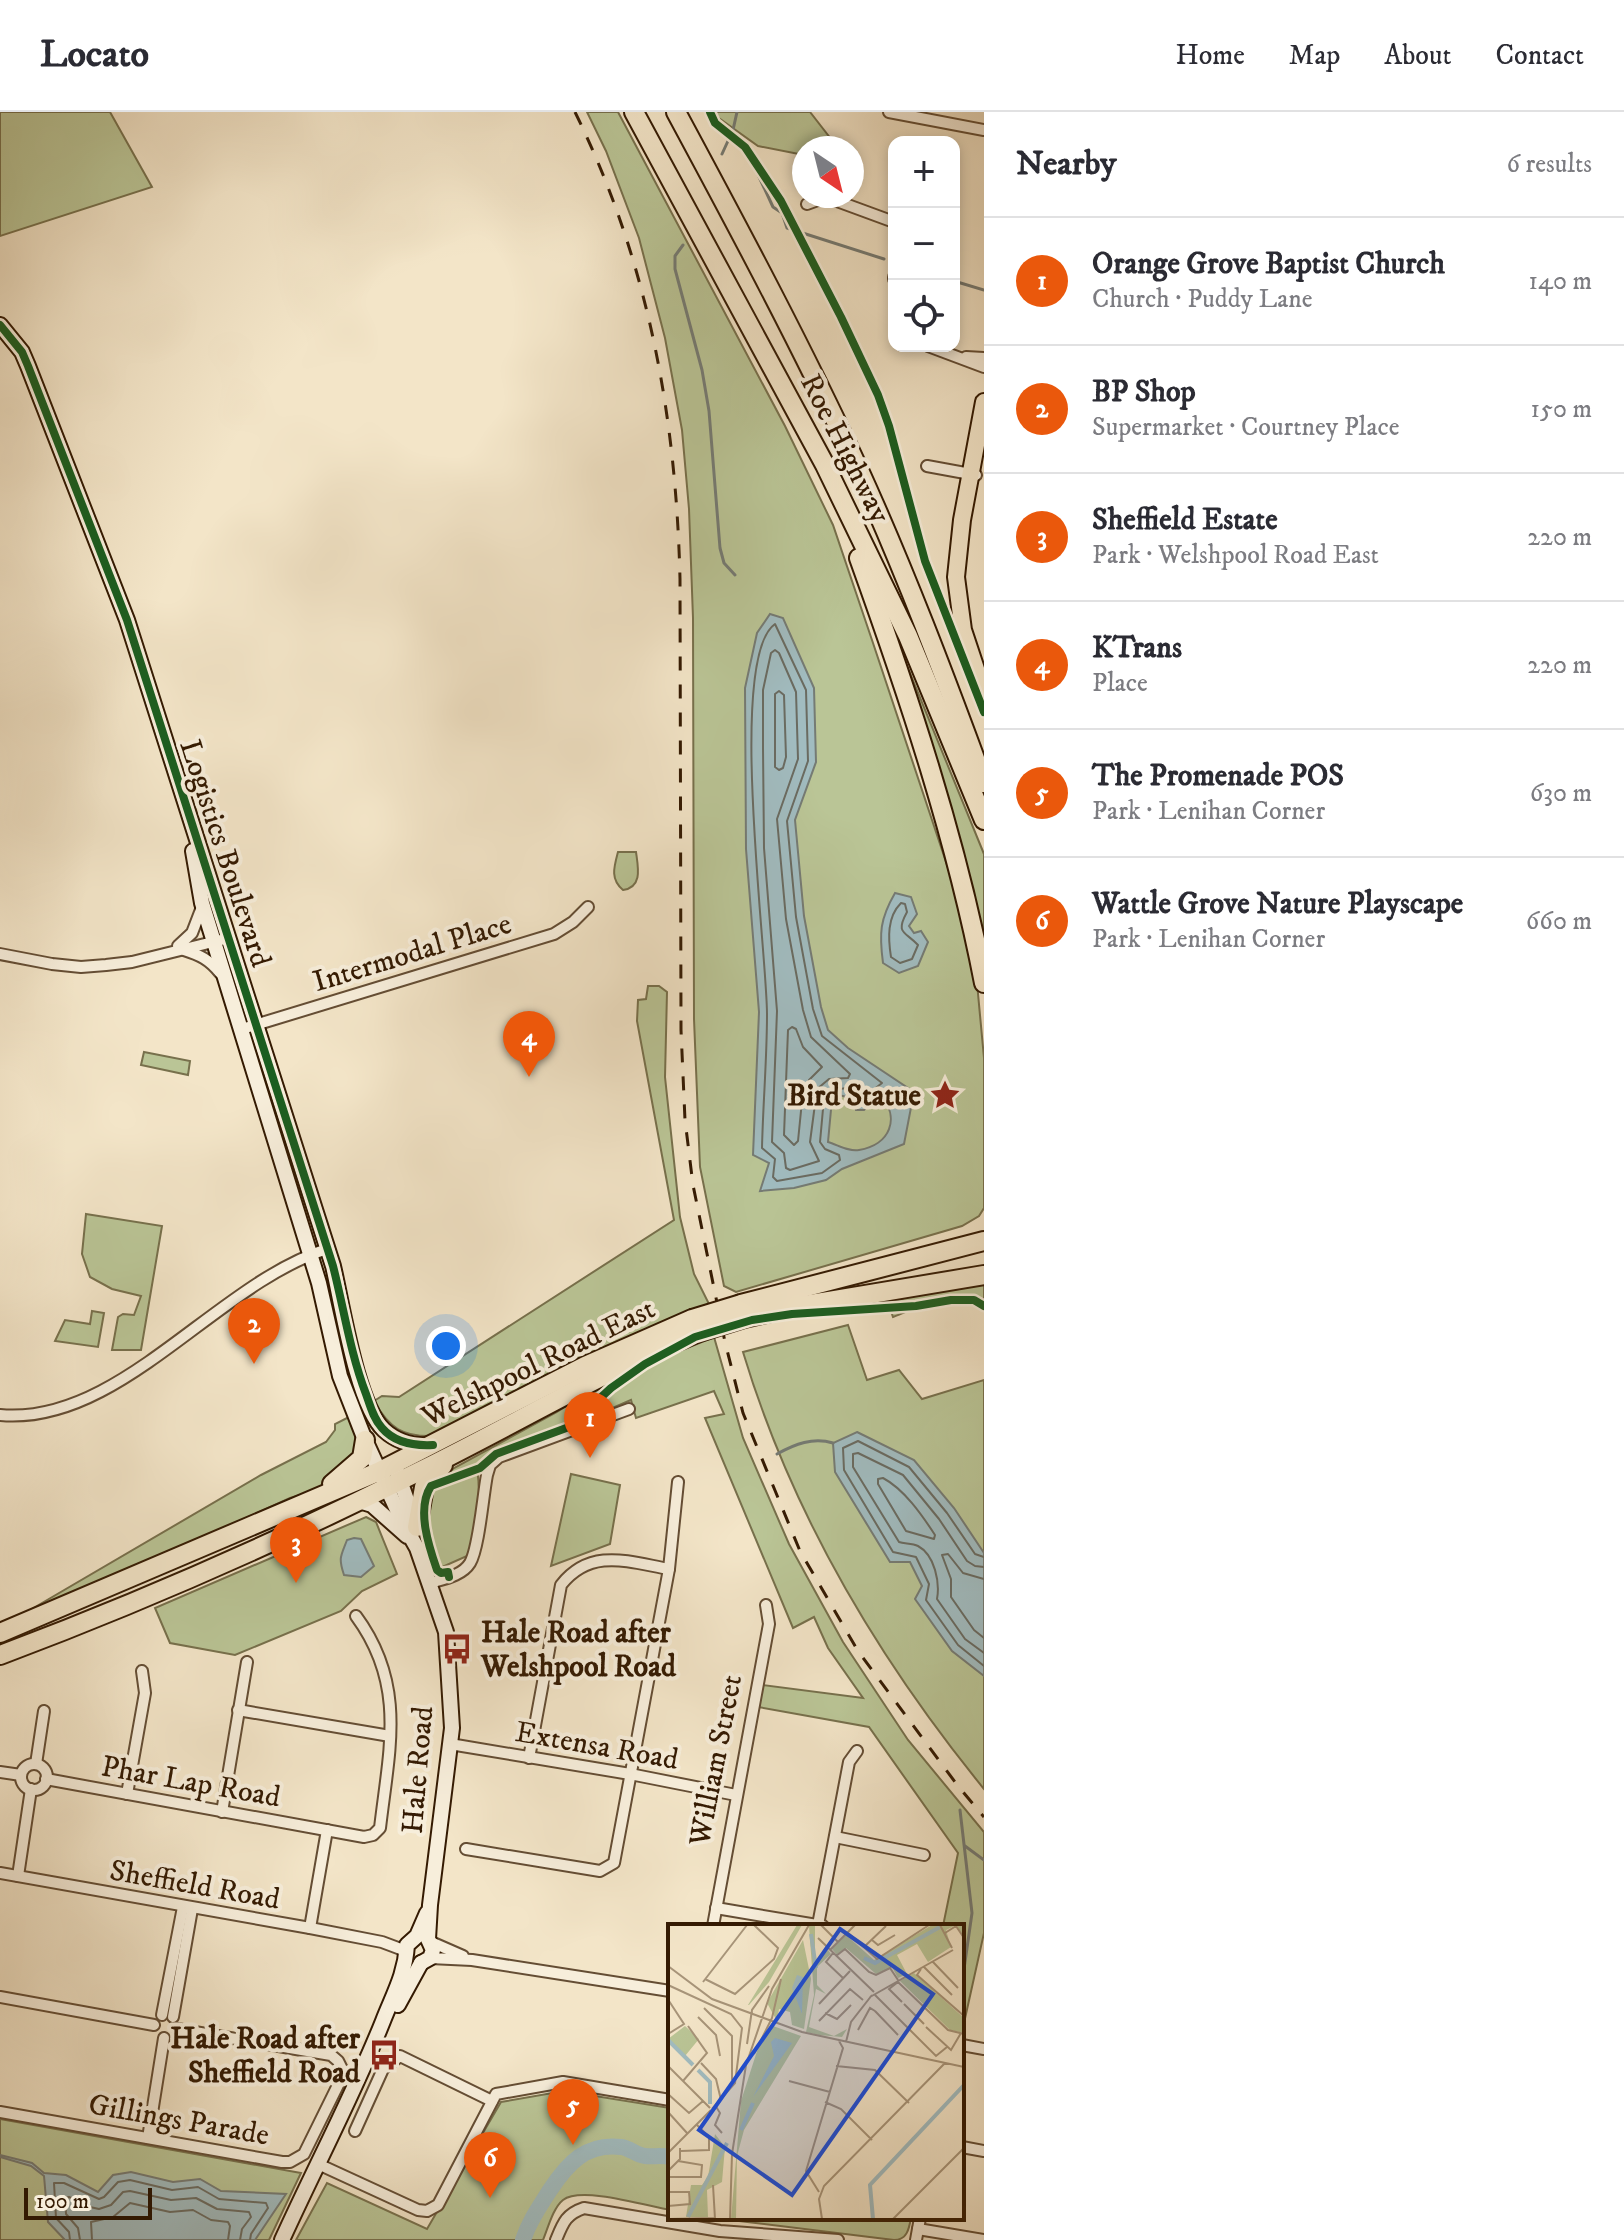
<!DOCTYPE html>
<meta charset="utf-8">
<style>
:root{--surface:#fff;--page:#f7f7f7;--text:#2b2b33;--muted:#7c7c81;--line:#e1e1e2;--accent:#ea580c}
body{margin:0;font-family:"IM FELL DW Pica",serif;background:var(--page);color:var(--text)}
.controls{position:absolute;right:24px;top:24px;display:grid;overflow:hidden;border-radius:16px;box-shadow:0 4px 12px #0003}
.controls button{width:72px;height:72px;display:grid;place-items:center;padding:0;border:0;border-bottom:2px solid var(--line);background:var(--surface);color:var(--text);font:40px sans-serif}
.compass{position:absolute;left:792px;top:24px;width:72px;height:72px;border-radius:50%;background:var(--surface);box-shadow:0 4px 12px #0003;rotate:145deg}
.scale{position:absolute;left:24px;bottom:20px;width:128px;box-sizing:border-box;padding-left:8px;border:4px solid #341a02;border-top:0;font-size:22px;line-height:28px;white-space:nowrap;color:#341a02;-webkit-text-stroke:6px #f7eedb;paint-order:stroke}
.you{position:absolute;left:446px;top:1234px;width:28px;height:28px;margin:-20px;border:6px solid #fff;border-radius:50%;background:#1a73e8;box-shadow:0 0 0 12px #1a73e833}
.badge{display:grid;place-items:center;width:52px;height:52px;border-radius:50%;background:var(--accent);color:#fff;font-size:26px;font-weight:700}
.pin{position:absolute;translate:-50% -66px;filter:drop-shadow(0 2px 4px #0008)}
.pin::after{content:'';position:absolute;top:42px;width:28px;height:24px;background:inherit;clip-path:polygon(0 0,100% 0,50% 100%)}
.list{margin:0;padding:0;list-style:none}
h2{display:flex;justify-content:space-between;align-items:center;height:104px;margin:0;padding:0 32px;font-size:34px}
h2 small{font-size:26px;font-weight:400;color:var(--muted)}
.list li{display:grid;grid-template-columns:52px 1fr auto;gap:24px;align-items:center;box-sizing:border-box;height:128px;padding:0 32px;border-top:2px solid var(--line)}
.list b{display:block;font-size:30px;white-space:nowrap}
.list p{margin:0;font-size:26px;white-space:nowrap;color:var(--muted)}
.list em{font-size:26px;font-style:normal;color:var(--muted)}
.icon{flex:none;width:44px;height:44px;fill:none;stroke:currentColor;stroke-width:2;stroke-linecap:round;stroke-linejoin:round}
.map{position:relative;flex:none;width:984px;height:2128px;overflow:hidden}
header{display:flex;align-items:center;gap:48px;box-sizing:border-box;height:112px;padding:0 40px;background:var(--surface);border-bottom:2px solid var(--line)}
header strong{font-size:38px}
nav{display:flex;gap:44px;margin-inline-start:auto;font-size:28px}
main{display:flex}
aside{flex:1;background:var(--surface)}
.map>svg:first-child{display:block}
</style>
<header>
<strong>Locato</strong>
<nav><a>Home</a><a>Map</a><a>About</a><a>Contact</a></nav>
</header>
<main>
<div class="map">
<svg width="984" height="2128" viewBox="0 0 984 2128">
<rect width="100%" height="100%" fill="#f3e5c8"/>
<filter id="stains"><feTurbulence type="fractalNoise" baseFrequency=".0025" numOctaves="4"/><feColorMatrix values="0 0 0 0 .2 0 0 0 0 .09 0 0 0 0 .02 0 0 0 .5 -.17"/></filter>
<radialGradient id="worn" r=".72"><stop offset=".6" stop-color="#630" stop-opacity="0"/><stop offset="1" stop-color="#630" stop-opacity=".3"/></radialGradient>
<g fill="#bac596" stroke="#77704c" stroke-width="2">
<polygon points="0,0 110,0 152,75 0,124"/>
<polygon points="587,0 618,0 785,314 833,413 873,531 951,765 977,871 984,946 984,1096 979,1104 962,1114 736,1180 724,1174 700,1055 694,907 693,506 689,397 682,318 665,226 639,126 606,39"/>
<polygon points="715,0 810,0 838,36 804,36 804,43 758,34 716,4"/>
<polygon points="865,451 984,742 984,834"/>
<path d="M618 740H636C638 755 643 775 623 778 610 767 614 755 618 740Z"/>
<path d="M648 874H659L667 880 665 965 680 1105 694 1162 710 1194 433 1324C403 1325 389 1316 374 1289L382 1284 399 1285 674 1108 637 909 638 888 646 887Z"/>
<polygon points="144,940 190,949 188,963 141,953"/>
<polygon points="86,1102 162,1114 141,1238 112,1238 118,1205 123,1202 134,1203 141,1184 112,1177 90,1165 82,1142"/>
<path d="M972 1165 984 1167V1193C953 1176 923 1194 893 1205L888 1191Z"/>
<polygon points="92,1199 104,1201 98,1235 55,1229 65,1208 90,1212"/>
<path d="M848 1213 867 1268 899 1258 922 1287 984 1268V1677C879 1548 791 1400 743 1240Z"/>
<path d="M714 1225 743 1326 789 1432 843 1530 908 1628 984 1720V1821L962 1920V1814H943L958 1741 869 1615 758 1595 763 1573 863 1586 828 1536 814 1505 793 1516 705 1306 724 1302 714 1279 636 1306 631 1288 569 1315 494 1340 477 1355C481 1384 479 1417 467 1444L440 1456 435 1451 425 1403 433 1373 454 1356 557 1300 604 1270Z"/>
<polygon points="349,1305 359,1333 345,1359 314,1379 290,1386 237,1410 211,1428 30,1498 261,1363 326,1330 335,1318 335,1312"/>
<polygon points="571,1362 620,1373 610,1432 551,1454"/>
<polygon points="366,1405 376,1410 397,1462 362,1479 341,1499 235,1543 170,1531 155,1496"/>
<path d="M564 1979 670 1996V2098C647 2094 581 2074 563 2088 553 2096 548 2116 543 2128H296L327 2071 427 2117 501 1990Z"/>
<polygon points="0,2007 301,2061 269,2128 0,2128"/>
<path d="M714 2106H911C909 2117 907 2128 894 2128Z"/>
</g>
<g fill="#a1bcc0" stroke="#757b74" stroke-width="2" fill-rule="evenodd">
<path d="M770 502 783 506 814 576 816 650 795 708 804 804 821 895 828 918 848 936 914 980 904 1032 842 1057 826 1068 794 1076 760 1079 769 1051 753 1043 759 900 746 737 745 576 757 521ZM880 982C901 1006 890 1033 859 1038 849 1040 838 1033 828 1030L832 987C839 980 847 985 854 990L856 998H864Z"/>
<path d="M895 781 911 785 917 802 909 814 914 821 921 819 928 830 918 854 899 861 883 851C879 821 880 807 895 781Z"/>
<polygon points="857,1320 914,1348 954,1396 984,1441 984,1564 952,1539 915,1487 922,1474 910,1450 890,1450 835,1360 833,1331"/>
<path d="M354 1426 361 1427 374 1454 361 1465 344 1463C338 1445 341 1444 347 1428Z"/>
<polygon points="0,2043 32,2051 44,2061 66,2063 98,2080 113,2063 131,2060 173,2070 200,2067 221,2079 286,2082 255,2128 65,2128 48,2110 44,2064 31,2054 0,2045"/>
</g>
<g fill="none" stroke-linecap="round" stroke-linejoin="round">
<g stroke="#6a6b61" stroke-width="2">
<path d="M775 512 806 578 808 649 787 709 796 805 813 897 822 924 882 971 863 986 846 976 829 979 824 986 820 1030 825 1037 839 1043 840 1048 822 1061 777 1069 773 1065 775 1047 762 1036C763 991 767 947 767 902 767 838 727 545 775 512Z"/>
<polygon points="775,538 779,541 796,580 798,647 777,707 786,807 803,898 811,925 850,962 848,966 829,967 817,977 810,1030 819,1049 790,1058 786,1056 784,1041 772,1030 777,899 764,736 763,636 763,578 771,541"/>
<polygon points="779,579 784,583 786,645 783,656 779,658 775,655 775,582"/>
<path d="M901 791 905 792 907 800C895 822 905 819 918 833L912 847 900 851 891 845C888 826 887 805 901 791Z"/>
<polygon points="792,915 796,917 803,935 822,955 809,968 803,979 798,1029 794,1033 784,1023 788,918"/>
<path d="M883 1366C904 1377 922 1403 935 1423L934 1427 906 1419 878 1372V1367Z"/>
<polyline points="984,1445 975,1442 947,1401 909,1355 858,1329 843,1336 844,1358 893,1440 916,1445 929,1472 926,1488 958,1533 984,1554"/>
<path d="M984 1455 975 1454 967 1449 939 1407 903 1363 858 1341 853 1342V1355L899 1430C904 1432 912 1431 918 1434 935 1443 940 1471 937 1487L965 1527 984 1541"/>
<polyline points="984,1467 963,1461 948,1442 942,1443 951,1467 951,1485 974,1518 984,1526"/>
<polyline points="70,2128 69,2120 56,2106 54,2071 64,2071 99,2087 104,2085 118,2070 130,2068 172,2078 198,2075 219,2087 266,2091 268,2096 251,2122 250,2128"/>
<polyline points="80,2128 78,2116 66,2102 65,2086 69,2085 90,2095 99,2097 111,2093 123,2080 130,2079 171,2088 196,2086 217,2097 249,2100 251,2105 242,2117 240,2128"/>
<polyline points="92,2128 91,2110 113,2105 130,2091 170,2100 193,2098 211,2108 228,2110 230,2114 228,2128"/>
</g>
<g stroke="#757b74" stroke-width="3">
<polyline points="733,18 747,39 773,95 782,101 787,116 884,147"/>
<polyline points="722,42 733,18 737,0"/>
<polyline points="683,133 675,144 675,157 702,258 709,299 720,436 724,451 735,463"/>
<polyline points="954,169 984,178"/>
<path d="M777 1342C795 1332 813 1325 833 1331"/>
<polyline points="960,1698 972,1801 962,1871"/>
<polyline points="965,1734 984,1748"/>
</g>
<path stroke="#a1bcc0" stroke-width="16" d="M523 2128C529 2109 540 2094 550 2078 568 2051 586 2031 621 2035 630 2036 636 2043 645 2044 653 2045 661 2043 670 2045"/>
<g stroke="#644d34" stroke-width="14">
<g id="street">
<polyline points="889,0 984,18"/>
<polyline points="807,92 826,85 894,110"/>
<polyline points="894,165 894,167"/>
<polyline points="928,234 984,255"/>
<polyline points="966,245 984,246"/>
<polyline points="927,354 976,363"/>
<polyline points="178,834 192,821 202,795"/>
<path d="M184 838C200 843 210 848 220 861"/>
<polyline points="0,842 52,852 81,855 106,853 132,850 229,826"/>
<polyline points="242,917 554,822 573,810 588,795"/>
<path d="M0 1303C119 1314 216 1172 327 1137"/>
<path d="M430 1471C443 1467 462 1464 470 1451 479 1436 483 1383 487 1363L490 1353 499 1345 629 1297"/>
<polyline points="238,1598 390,1624"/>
<polyline points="450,1632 630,1662 736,1683"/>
<path d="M529 1646 561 1473C591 1435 629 1450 669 1457"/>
<polyline points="36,1652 44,1599"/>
<circle cx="34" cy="1665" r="13"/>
<polyline points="0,1660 21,1663"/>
<path d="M46 1667 364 1725 373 1723 380 1716C389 1638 407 1573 356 1504"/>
<polyline points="127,1682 145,1581 142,1559"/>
<polyline points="222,1700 247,1550"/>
<polyline points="835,1725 924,1743"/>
<polyline points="466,1737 600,1759 614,1751 669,1457 678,1370"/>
<polyline points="0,1761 310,1816 382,1830 406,1839"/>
<polyline points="18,1764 31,1677"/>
<polyline points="716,1796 823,1814"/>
<polyline points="818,1813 849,1650 857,1639"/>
<polyline points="713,1814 769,1512 766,1493"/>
<polyline points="310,1816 327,1718"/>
<polyline points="431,1830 463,1844"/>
<polyline points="430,1846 472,1848 670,1879"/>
<polyline points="0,1885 154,1913"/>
<polyline points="162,1903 183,1795"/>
<polyline points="173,1905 192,1797"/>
<polyline points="962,1933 984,1937"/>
<polyline points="0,2000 282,2050 290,2050 304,2042 340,1969 343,1959 338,1949 331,1943 177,1917"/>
<polyline points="355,2019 383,1957 400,1944 492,1989"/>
<polyline points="148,2026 164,1926"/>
<polyline points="962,2035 984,2039"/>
<polyline points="318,2052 418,2098 427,2099 438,2093 496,1982 563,1970 670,1988"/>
<polyline points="918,2117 984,2128"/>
<path d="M556 2128C563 2111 566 2102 584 2096L720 2119 838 2128"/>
<polyline points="916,2128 920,2106"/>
</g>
</g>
<g stroke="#341a02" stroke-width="18">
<g id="secondary">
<path d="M0 213 22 240 28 254 127 508 333 1154C342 1192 357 1293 384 1318 397 1330 413 1334 430 1333"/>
<polyline points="193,739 202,791 319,1171 340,1264 365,1328 404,1413 417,1436 446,1520 452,1616 430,1793 428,1827 433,1838 430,1846 421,1851"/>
<polyline points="397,1360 417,1416"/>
<polyline points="359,1389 372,1393 407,1424"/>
<polyline points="398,1893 421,1851"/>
<path d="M282 2128C315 2055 353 1984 383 1909 394 1881 405 1863 407 1833L417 1824 427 1801"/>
</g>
</g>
<g stroke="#341a02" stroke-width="20">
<polyline id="primary" points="984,290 962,408 956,465 963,518 984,581"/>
</g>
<g stroke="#341a02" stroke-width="22">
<g id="highway">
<polyline points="634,0 825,353 908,524 984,708"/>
<path d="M676 0C739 117 802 235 858 356 905 459 945 565 984 671"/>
<path d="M859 446C909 585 956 726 984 871"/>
<polyline points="741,1192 984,1129"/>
<polyline points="744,1206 793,1195 984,1163"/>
<polyline points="332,1372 362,1346 365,1328"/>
<polyline points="417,1415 424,1375 443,1353"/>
<polyline points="0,1521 380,1359 585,1254 692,1207"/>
<path d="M0 1543C144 1489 286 1426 424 1357 515 1312 602 1260 696 1221"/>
</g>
</g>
<use href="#street" stroke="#f7eedb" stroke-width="10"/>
<use href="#secondary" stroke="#f7eedb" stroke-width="14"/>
<use href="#primary" stroke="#f3e5c8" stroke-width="16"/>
<use href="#highway" stroke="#f3e5c8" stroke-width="18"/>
<path stroke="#341a02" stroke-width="3" stroke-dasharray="14 14" stroke-linecap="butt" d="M575 0C648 149 676 302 680 467L681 918 685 1008 693 1073 725 1230 743 1301 800 1439 858 1539 958 1674 984 1705"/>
<g stroke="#341a02" stroke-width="22" stroke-linecap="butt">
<g id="highway-bridge">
<polyline points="692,1207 741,1192"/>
<polyline points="696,1221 744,1206"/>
</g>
</g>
<use href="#highway-bridge" stroke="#f3e5c8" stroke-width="18"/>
<g stroke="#f7eedb" stroke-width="13">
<g id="cycleway">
<polyline points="710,0 715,11 745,35 781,89 841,205 878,283 889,314 925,449 984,600"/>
<path d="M0 213 22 240 28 254 127 508 333 1154C344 1197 350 1240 366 1282 370 1293 373 1306 382 1316 395 1331 414 1334 433 1333"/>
<path d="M449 1465 448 1460 441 1461 437 1458C429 1435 416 1397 431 1374L480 1356 496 1342 569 1315 611 1276 645 1252 695 1225 752 1208 792 1202 916 1194 951 1188H974L984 1194"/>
</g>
</g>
<use href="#cycleway" stroke="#1b5e20" stroke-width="8"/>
</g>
<defs>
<g id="sight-bare" transform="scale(2.4)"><path d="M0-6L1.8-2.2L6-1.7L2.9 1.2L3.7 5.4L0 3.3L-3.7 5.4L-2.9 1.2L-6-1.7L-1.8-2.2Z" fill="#8f2418" stroke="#f7eedb" stroke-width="2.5" paint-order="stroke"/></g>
<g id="bus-bare" transform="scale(2.4)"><path d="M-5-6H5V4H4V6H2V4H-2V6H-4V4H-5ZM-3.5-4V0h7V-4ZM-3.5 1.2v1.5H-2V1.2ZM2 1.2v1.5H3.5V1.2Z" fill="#8f2418" stroke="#f7eedb" stroke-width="2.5" paint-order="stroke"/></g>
</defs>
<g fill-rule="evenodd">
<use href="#sight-bare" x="945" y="983"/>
<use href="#bus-bare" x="457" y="1537"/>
<use href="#bus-bare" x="384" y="1943"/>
</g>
<g text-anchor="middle" stroke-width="8" stroke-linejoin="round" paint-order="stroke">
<g font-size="30" fill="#341a02" stroke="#f7eedb">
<text transform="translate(846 336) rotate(63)" y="10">Roe Highway</text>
<text transform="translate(226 741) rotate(72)" y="10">Logistics Boulevard</text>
<text transform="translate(412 840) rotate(-17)" y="10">Intermodal Place</text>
<text transform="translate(538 1250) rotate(-26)" y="10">Welshpool Road East</text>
<text transform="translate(597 1633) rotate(10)" y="10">Extensa Road</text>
<text transform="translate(715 1648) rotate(-79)" y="10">William Street</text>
<text transform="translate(417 1658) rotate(-85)" y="10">Hale Road</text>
<text transform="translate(191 1669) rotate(10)" y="10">Phar Lap Road</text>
<text transform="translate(195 1772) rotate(10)" y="10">Sheffield Road</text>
<text transform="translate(179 2007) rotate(10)" y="10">Gillings Parade</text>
</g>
<g font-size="30" font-weight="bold" fill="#341a02" stroke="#f7eedb" text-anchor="end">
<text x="921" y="993">Bird Statue</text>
<text x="481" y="1530" text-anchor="start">Hale Road after<tspan x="481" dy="34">Welshpool Road</tspan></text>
<text x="360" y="1936">Hale Road after<tspan x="360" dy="34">Sheffield Road</tspan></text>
</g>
</g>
<g transform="translate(668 1812)">
<rect width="296" height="296" fill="#f3e5c8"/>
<path d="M129 1H134L101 58 81 81H80ZM147 1V36L160 26 163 30 149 43V61L158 70 148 65 141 103 166 112 179 105 174 113 151 111 138 108 146 71 141 2ZM264 1H296V13L288 1 278 6 283 23 260 38 249 20 229 31 239 50 230 54 224 43 208 50 178 24 169 31 164 25 178 11 206 36ZM135 16 143 55 136 105 124 101 122 88 111 85 109 97 99 79ZM246 49 296 94V109L282 106 232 57ZM17 102 31 115 17 132 0 115ZM105 102 133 112 76 206 69 232 68 295H63L73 177 90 124ZM47 210 57 223 54 258 39 266 40 293H18L23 261H34L40 253Z" fill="#bac596"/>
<path d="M129 51 135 53 134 90 124 64ZM107 114 124 119 85 173 106 132 103 118Z" fill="#a1bcc0"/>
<path fill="none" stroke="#a1bcc0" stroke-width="4" d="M143 10 148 44M196 34 207 39 272 3M0 116 25 141M30 146 42 158V180M73 206 85 179M20 293 59 219M205 295 202 261 296 161"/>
<path fill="none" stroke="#a79479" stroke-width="2" d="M153 1 170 18M272 1 284 24M179 8 209 35 261 1M277 9 288 2 296 14M150 14 206 68M204 16 210 21 227 11M196 23 218 2M162 26 187 1M165 29 158 38 175 54M168 32 177 25 201 48 208 51 222 44 230 56M265 38 290 64M0 42 44 75 134 108 296 143M256 43 284 71M253 45 249 51 296 92M37 55 67 70 106 35 110 24 86 1M35 58 79 1M0 61 63 90 74 104 67 159 44 185M207 71 268 132 279 123M202 73 285 26M234 78 221 65 230 58 280 106 296 110M151 80 182 47M236 80 256 100M36 84 64 112V156M207 87 230 111M157 89 169 95 183 81M30 93 48 111 52 132M151 97 182 65 195 76M258 103 283 126 293 109M190 106 202 84 207 87M0 110 16 100 1 77M178 118 183 98 204 71M79 120 84 86 101 62M86 130 104 94 113 55M33 139 48 155 53 176M0 142 42 184M168 142 207 146 241 179M15 157 39 129 20 102M121 157 162 168M0 170 21 189 35 177M157 178 173 185 204 216M47 181 52 189 47 201 54 209M0 188 19 209M13 227 41 226V213L28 200M0 229 43 186M0 247 12 235V224M0 253H33L34 241 10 237M45 261 47 295M0 268H21L22 280 0 282M151 268 138 247 175 124 171 117M0 295 46 294M62 295 64 230 78 141 104 65 141 1M154 295 151 275 156 262 277 139M225 295 296 224"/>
<path fill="#1d4ed8" fill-opacity="0.15" stroke="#1d4ed8" stroke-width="4" d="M172 5 265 70 124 271 31 206Z"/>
<rect width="296" height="296" fill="none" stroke="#341a02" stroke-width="4"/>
</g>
<rect width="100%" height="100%" filter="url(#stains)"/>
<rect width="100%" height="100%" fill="url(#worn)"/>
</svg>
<div class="controls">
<button>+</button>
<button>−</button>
<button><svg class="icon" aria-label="locate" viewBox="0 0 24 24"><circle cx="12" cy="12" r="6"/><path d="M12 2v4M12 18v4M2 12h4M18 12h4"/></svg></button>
</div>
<svg class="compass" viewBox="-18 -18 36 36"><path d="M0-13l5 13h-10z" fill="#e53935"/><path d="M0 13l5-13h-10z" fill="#7c7c81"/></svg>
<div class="scale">100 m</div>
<div class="you"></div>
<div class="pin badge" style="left:590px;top:1346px">1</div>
<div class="pin badge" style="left:254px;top:1252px">2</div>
<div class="pin badge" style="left:296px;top:1471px">3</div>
<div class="pin badge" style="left:529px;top:965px">4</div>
<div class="pin badge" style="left:573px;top:2033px">5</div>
<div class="pin badge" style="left:490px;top:2086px">6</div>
</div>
<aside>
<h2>Nearby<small>6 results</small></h2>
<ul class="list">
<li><span class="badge">1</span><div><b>Orange Grove Baptist Church</b><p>Church · Puddy Lane</p></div><em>140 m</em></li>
<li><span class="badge">2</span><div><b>BP Shop</b><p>Supermarket · Courtney Place</p></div><em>150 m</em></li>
<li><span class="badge">3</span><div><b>Sheffield Estate</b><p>Park · Welshpool Road East</p></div><em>220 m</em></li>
<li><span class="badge">4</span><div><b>KTrans</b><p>Place</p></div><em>220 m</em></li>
<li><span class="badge">5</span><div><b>The Promenade POS</b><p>Park · Lenihan Corner</p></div><em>630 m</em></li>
<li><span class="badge">6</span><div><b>Wattle Grove Nature Playscape</b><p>Park · Lenihan Corner</p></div><em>660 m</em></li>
</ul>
</aside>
</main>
